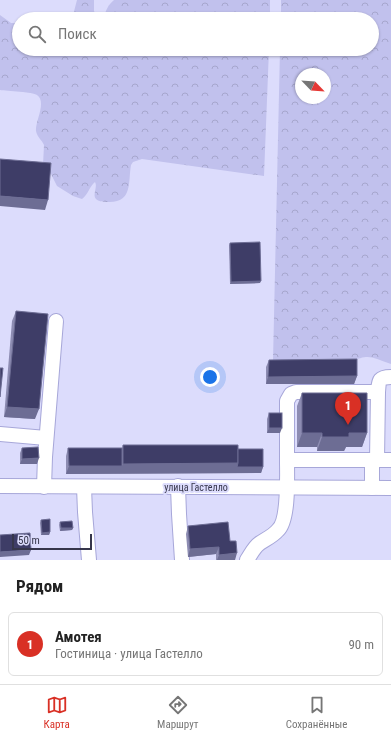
<!DOCTYPE html>
<html lang="ru">
<meta charset="utf-8">
<style>
:root{--surface:#fff;--page:#f2f2f2;--text:#222;--muted:#767676;--line:#e0e0e0;--accent:#d93025}
body{margin:0;font-family:"Roboto Condensed",sans-serif;background:var(--page);color:var(--text)}
.compass{position:absolute;left:295px;top:68px;width:36px;height:36px;border-radius:50%;background:var(--surface);box-shadow:0 1px 3px #0004;rotate:115deg}
.scale{position:absolute;left:12px;bottom:10px;width:80px;box-sizing:border-box;padding-left:4px;border:2px solid #36364b;border-top:0;font-size:11px;line-height:14px;white-space:nowrap;color:#36364b;-webkit-text-stroke:3px #dcdcfc;paint-order:stroke}
.you{position:absolute;left:210px;top:377px;width:14px;height:14px;margin:-10px;border:3px solid #fff;border-radius:50%;background:#1a73e8;box-shadow:0 0 0 6px #1a73e833}
.badge{display:grid;place-items:center;width:26px;height:26px;border-radius:50%;background:var(--accent);color:#fff;font-size:13px;font-weight:700}
.pin{position:absolute;translate:-50% -33px;filter:drop-shadow(0 1px 2px #0008)}
.pin::after{content:'';position:absolute;top:21px;width:14px;height:12px;background:inherit;clip-path:polygon(0 0,100% 0,50% 100%)}
.list{margin:0;padding:0;list-style:none}
h2{display:flex;justify-content:space-between;align-items:center;height:52px;margin:0;padding:0 16px;font-size:17px}
h2 small{font-size:13px;font-weight:400;color:var(--muted)}
.list li{display:grid;grid-template-columns:26px 1fr auto;gap:12px;align-items:center;box-sizing:border-box;height:64px;margin:0 8px 8px;padding:0 8px;border:1px solid var(--line);border-radius:6px}
.list b{display:block;font-size:15px;white-space:nowrap}
.list p{margin:0;font-size:13px;white-space:nowrap;color:var(--muted)}
.list em{font-size:13px;font-style:normal;color:var(--muted)}
.icon{flex:none;width:22px;height:22px;fill:none;stroke:currentColor;stroke-width:2;stroke-linecap:round;stroke-linejoin:round}
.map{position:relative;flex:none;width:391px;height:560px;overflow:hidden}
.search{position:absolute;background:var(--surface);box-shadow:0 1px 3px #0004;left:12px;right:12px;top:12px;height:44px;display:flex;align-items:center;gap:10px;box-sizing:border-box;padding:0 14px;border-radius:22px;color:var(--muted);font-size:15px}
.sheet{height:124px;background:var(--surface)}
nav{display:flex;justify-content:space-around;align-items:center;box-sizing:border-box;height:56px;border-top:1px solid var(--line);background:var(--surface);font-size:11px;color:var(--muted)}
nav a{display:grid;justify-items:center;gap:2px}
nav .on{color:var(--accent)}
.map>svg:first-child{display:block}
</style>
<div class="map">
<svg width="391" height="560" viewBox="0 0 391 560">
<defs>
<pattern id="forest-crowns" width="20" height="18" patternUnits="userSpaceOnUse"><rect width="20" height="18" fill="#c1c1ed"/><path d="M2 6a3 3 0 1 1 6 0M12 15a3 3 0 1 1 6 0" fill="none" stroke="#a6a6cd"/></pattern>
</defs>
<rect width="100%" height="100%" fill="#dcdcfc"/>
<g fill="url(#forest-crowns)" fill-rule="evenodd">
<polygon points="77,0 94,0 94,11 97,19 72,19"/>
<path d="M114 0H270V19H104C105 11 108 5 114 0Z"/>
<path d="M281 0H391V364C371 358 371 353 350 362L273 361 280 49H372V19H281ZM301 74H325V98H301Z"/>
<path d="M0 15 11 23H19V49H77L78 50 81 49H269L264 176 142 159 133 162 131 165C128 182 133 203 108 202 105 202 99 202 96 199 92 195 98 187 95 182 89 187 88 195 82 199L73 196 57 186 51 174 43 165 44 145C42 140 37 137 36 131 35 121 47 102 37 95 33 92 7 91 0 90Z"/>
</g>
<g fill="none" stroke-linecap="round" stroke-linejoin="round">
<g stroke="#a7a7d9" stroke-width="16">
<g id="minor">
<path d="M378 392C379 381 378 377 391 377"/>
<polyline points="0,434 46,438"/>
<polyline points="287,460 287,401 291,394 296,392 378,392 377,460 372,460"/>
<polyline points="377,460 391,460"/>
<polyline points="0,486 391,488"/>
<polyline points="178,486 179,514 182,560"/>
<polyline points="44,487 45,457 56,321"/>
<polyline points="84,487 85,512 89,560"/>
<path d="M247 560C251 554 254 547 260 543 266 539 273 536 278 530 289 520 287 476 287 460H372V488"/>
</g>
</g>
<use href="#minor" stroke="#fff" stroke-width="14"/>
</g>
<g fill="#8d8cb2">
<polygon points="230,243 260,283 230,284 229,245"/>
<polygon points="16,311 35,419 4,417 12,321"/>
<polygon points="269,360 357,376 354,384 266,384 266,367"/>
<polygon points="302,393 367,433 362,447 346,447 344,451 317,451 317,447 297,447 297,406"/>
<polygon points="269,413 280,433 267,433 267,419"/>
<polygon points="123,445 238,449 263,467 261,473 66,474 66,456 68,448 122,448"/>
<polygon points="22,448 37,464 20,464 20,453"/>
<polygon points="41,520 50,532 49,535 41,535 40,523"/>
<polygon points="60,522 73,528 72,530 60,531 59,525"/>
<polygon points="188,526 230,541 235,560 216,560 216,554 188,557 186,534"/>
</g>
<g fill="#6d6d94">
<polygon points="0,196 48,200 45,210 0,206"/>
<polygon points="261,281 260,283 230,284 231,282"/>
<polygon points="357,376 354,384 266,384 268,377"/>
<polygon points="7,407 39,409 35,419 4,417"/>
<polygon points="269,428 282,428 280,433 267,433"/>
<polygon points="302,433 322,433 317,447 297,447"/>
<polygon points="349,433 367,433 362,447 346,447 344,451 317,451 322,437"/>
<polygon points="39,458 37,464 20,464 22,459"/>
<polygon points="238,463 263,467 261,473 66,474 69,466 122,466 123,464"/>
<polygon points="61,528 73,528 72,530 60,531"/>
<polygon points="50,532 49,535 41,535 42,533"/>
<polygon points="219,547 216,554 188,557 190,549"/>
<polygon points="31,550 29,555 0,557 0,552"/>
<polygon points="237,553 235,560 217,560 219,555"/>
</g>
<g fill="#3e3d67" stroke="#6d6d94">
<polygon points="0,159 51,163 48,200 0,196"/>
<polygon points="260,242 261,281 231,282 230,243"/>
<polygon points="16,311 48,314 39,409 7,407"/>
<polygon points="357,359 357,376 268,377 269,360"/>
<polygon points="0,368 3,368 0,397"/>
<polygon points="302,393 367,393 367,433 349,433 349,437 322,437 322,433 302,433"/>
<rect x="269" y="413" width="13" height="15"/>
<polygon points="123,445 238,445 238,463 123,464"/>
<polygon points="38,447 39,458 22,459 22,448"/>
<polygon points="68,448 122,448 122,466 69,466"/>
<polygon points="238,449 263,449 263,467 237,467 238,463"/>
<polygon points="50,519 50,532 42,533 41,520"/>
<polygon points="72,521 73,528 61,528 60,522"/>
<polygon points="228,522 230,541 236,541 237,553 219,555 219,547 190,549 188,526"/>
<polygon points="30,533 31,550 0,552 0,535"/>
</g>
<g text-anchor="middle" stroke-width="4" stroke-linejoin="round" paint-order="stroke">
<g font-size="10" fill="#36364b" stroke="#dcdcfc">
<text x="196" y="491">улица Гастелло</text>
</g>
</g>
</svg>
<svg class="compass" viewBox="-18 -18 36 36"><path d="M0-13l5 13h-10z" fill="#e53935"/><path d="M0 13l5-13h-10z" fill="#767676"/></svg>
<div class="scale">50 m</div>
<div class="you"></div>
<div class="pin badge" style="left:348px;top:425px">1</div>
<div class="search"><svg class="icon" aria-label="search" viewBox="0 0 24 24"><circle cx="10" cy="10" r="6"/><path d="M15 15l6 6"/></svg>Поиск</div>
</div>
<section class="sheet">
<h2>Рядом<small></small></h2>
<ul class="list">
<li><span class="badge">1</span><div><b>Амотея</b><p>Гостиница · улица Гастелло</p></div><em>90 m</em></li>
</ul>
</section>
<nav>
<a class="on"><svg class="icon" aria-label="map" viewBox="0 0 24 24"><path d="M3 6l6-2 6 2 6-2v14l-6 2-6-2-6 2zM9 4v14M15 6v14"/></svg>Карта</a>
<a><svg class="icon" aria-label="directions" viewBox="0 0 24 24"><path d="M12 3l9 9-9 9-9-9zM9 14v-3h6M13 9l2 2-2 2"/></svg>Маршрут</a>
<a><svg class="icon" aria-label="saved" viewBox="0 0 24 24"><path d="M7 4h10v16l-5-4-5 4z"/></svg>Сохранённые</a>
</nav>
